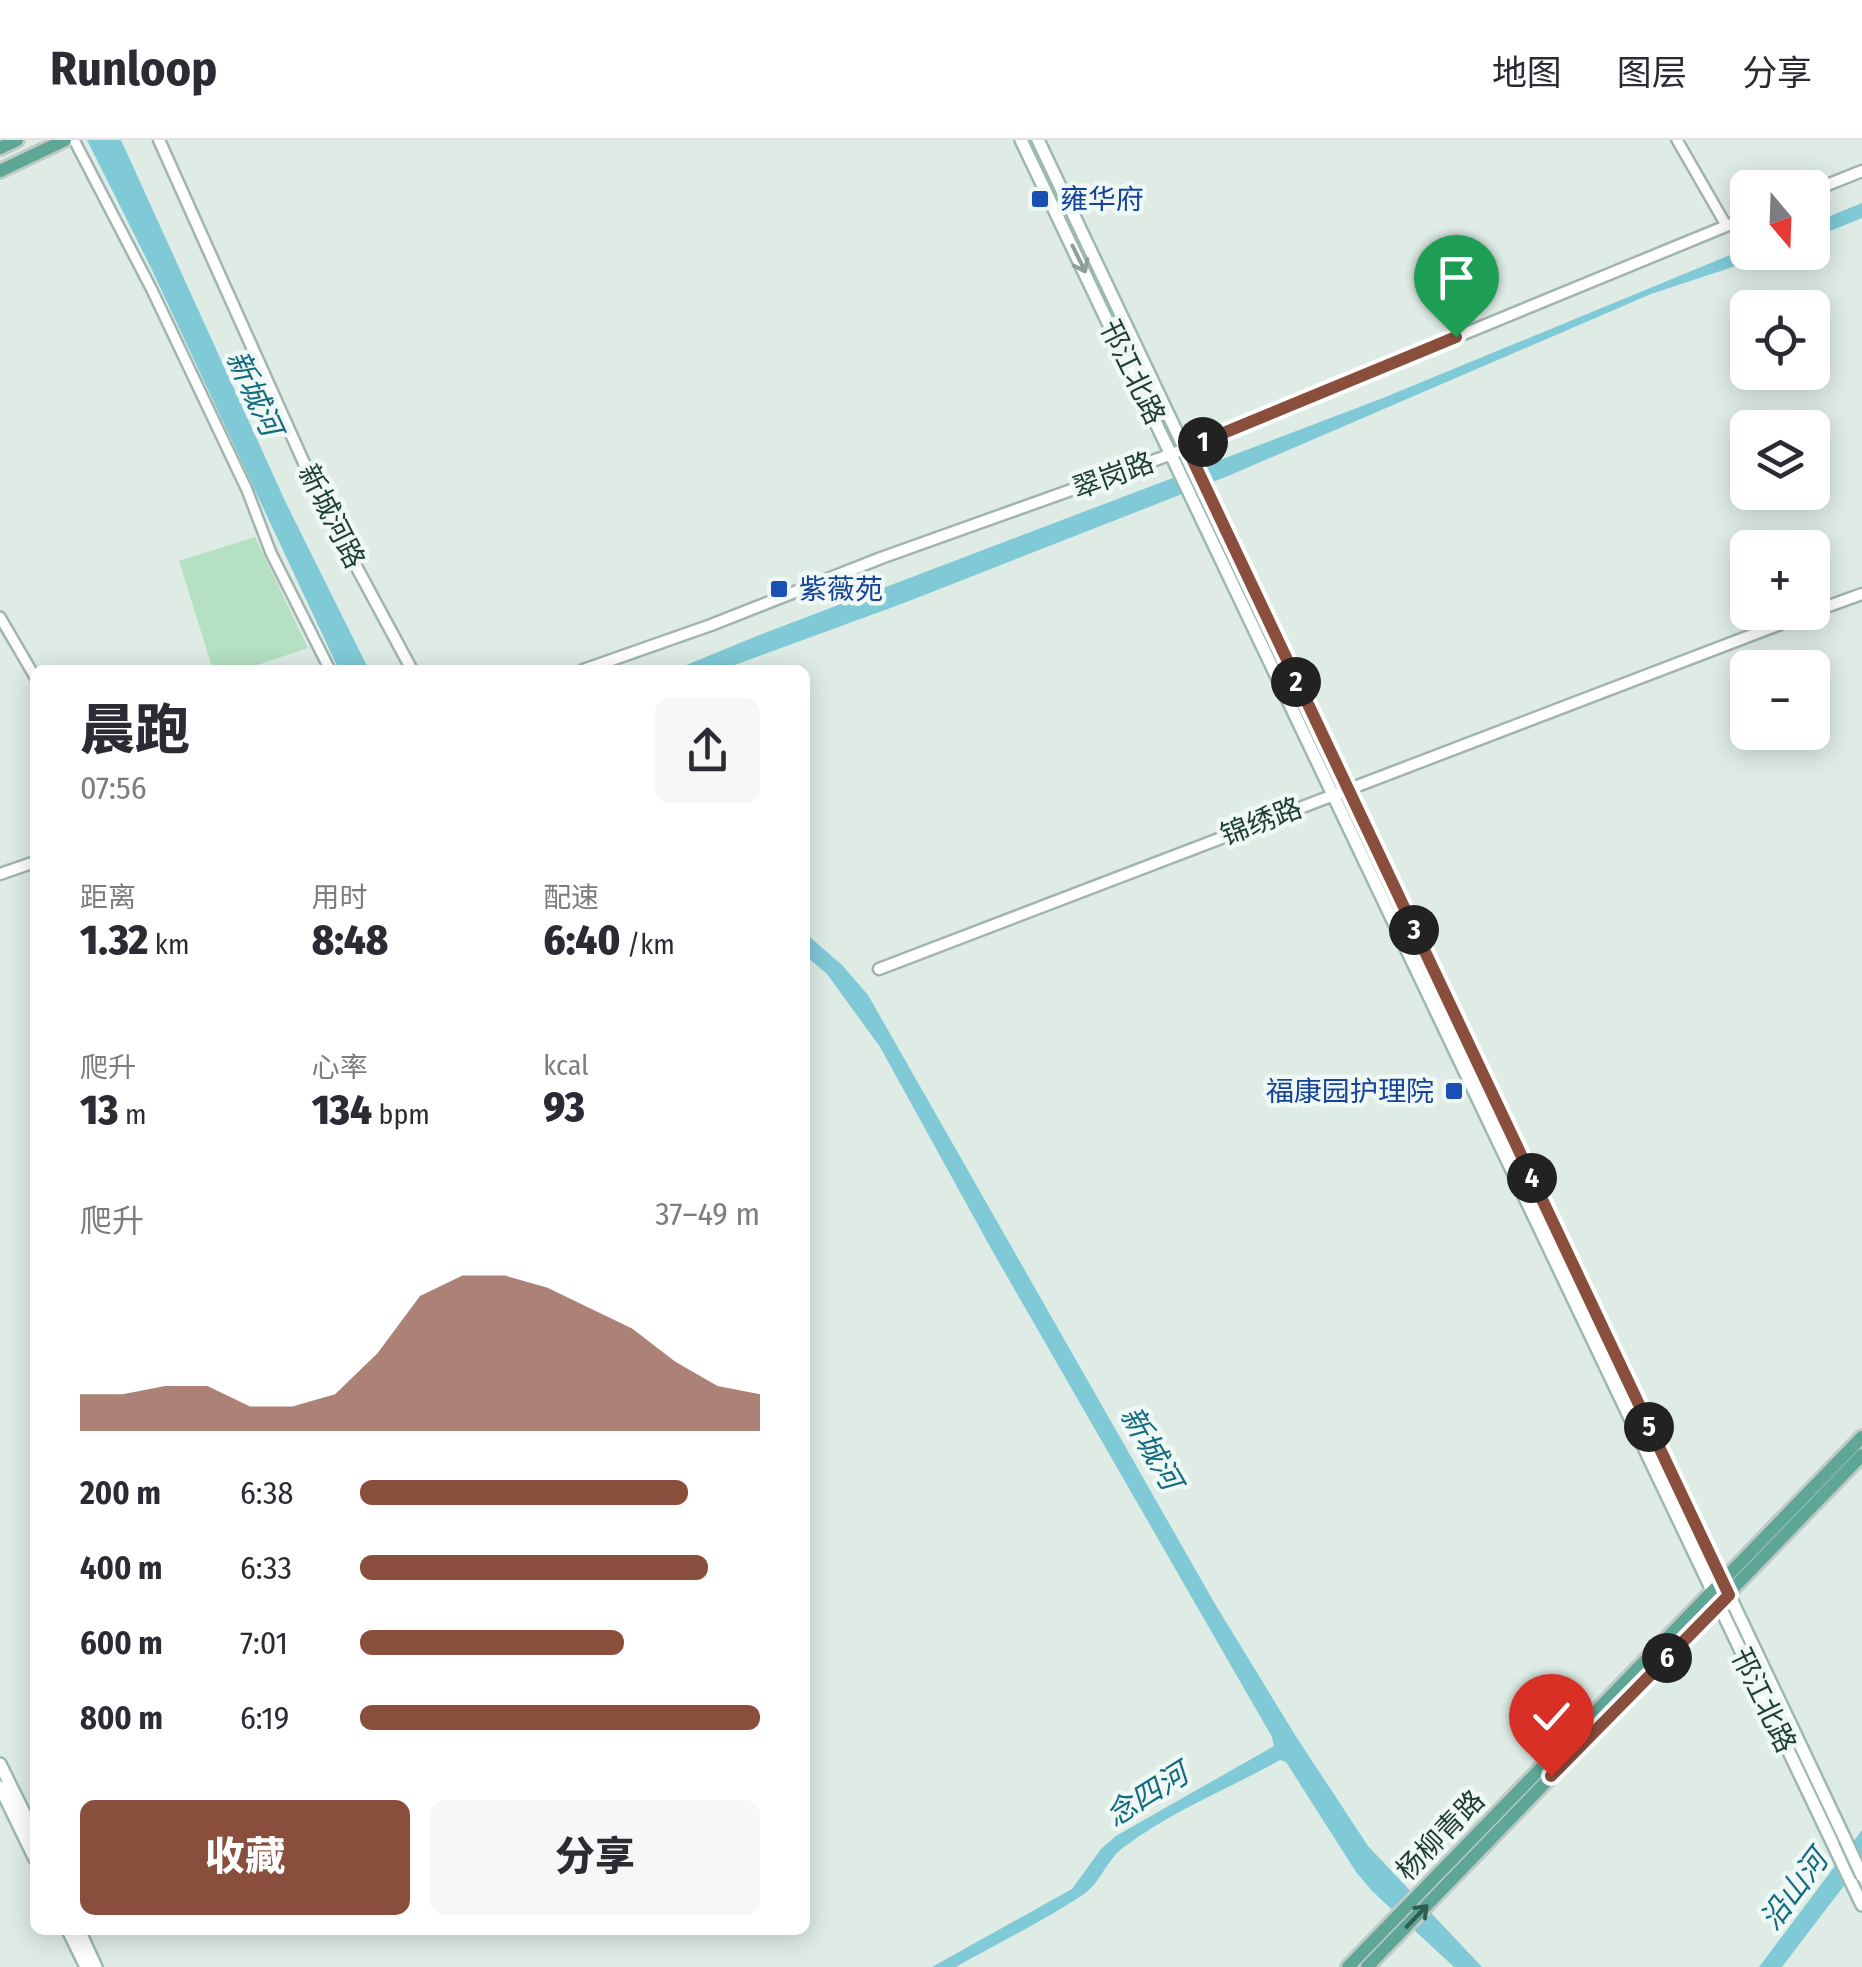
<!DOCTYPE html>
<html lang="zh">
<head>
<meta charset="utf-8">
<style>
  body { margin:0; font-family:"Fira Sans Condensed","Noto Sans SC",sans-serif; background:#f7f7f7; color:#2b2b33; height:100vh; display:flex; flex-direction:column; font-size:38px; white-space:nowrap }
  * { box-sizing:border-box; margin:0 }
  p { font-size:32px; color:#7c7c81 }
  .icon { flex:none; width:55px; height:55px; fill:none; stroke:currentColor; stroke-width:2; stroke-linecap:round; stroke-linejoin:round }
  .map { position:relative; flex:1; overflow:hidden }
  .panel { position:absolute; left:30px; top:525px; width:780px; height:1270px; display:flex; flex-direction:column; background:#fff; border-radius:15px; box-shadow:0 5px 25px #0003 }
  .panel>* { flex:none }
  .needle { width:65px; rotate:161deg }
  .controls { position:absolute; left:1730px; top:30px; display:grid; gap:20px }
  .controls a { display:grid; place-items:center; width:100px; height:100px; border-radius:15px; background:#fff; box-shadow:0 5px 25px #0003; font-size:50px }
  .pin { position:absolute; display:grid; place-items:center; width:85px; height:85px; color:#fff; margin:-102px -42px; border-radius:50% 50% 50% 0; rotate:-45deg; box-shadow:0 0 10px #0007 }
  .pin .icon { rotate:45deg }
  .km { position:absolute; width:50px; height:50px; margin:-25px; border-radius:50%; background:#222; color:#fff; font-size:28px; line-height:50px; text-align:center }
  .round { display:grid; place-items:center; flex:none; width:105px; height:105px; border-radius:15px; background:#f7f7f7 }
  .overview { display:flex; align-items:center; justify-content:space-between; height:170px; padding:0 50px }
  h1 { font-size:55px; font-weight:800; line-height:75px }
  .metrics { display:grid; grid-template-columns:repeat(3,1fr); gap:15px; height:170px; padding:10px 50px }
  .metrics div { display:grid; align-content:center }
  .metrics b { font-size:42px; font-weight:800 }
  .metrics small { font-size:28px; font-weight:400 }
  .metrics p { font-size:28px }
  .chart { height:280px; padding:20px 50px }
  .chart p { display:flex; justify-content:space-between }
  .chart svg { width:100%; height:180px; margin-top:10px; fill:#8a4e3d; opacity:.7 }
  .primary-button { display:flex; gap:20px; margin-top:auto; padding:20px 50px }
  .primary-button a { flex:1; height:115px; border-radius:15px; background:#8a4e3d; color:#fff; font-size:40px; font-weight:800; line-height:115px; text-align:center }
  .primary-button a+a { background:#f7f7f7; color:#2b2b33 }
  ul { padding:0 50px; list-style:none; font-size:32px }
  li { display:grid; grid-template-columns:160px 120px 1fr; align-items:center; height:75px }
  li i { height:25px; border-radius:12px; background:#8a4e3d }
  header { display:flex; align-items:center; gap:60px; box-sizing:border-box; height:140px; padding:0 50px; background:#fff; border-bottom:2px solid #e1e1e2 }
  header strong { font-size:48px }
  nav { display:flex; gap:55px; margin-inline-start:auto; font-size:35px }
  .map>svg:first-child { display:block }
  .green { fill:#b5e0c1 }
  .water { fill:#80c9d7 }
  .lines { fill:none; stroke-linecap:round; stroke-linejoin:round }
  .minor-casing { stroke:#a1b4ae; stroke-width:14 }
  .tertiary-casing { stroke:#a1b4ae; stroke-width:15 }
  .secondary-casing { stroke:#9cb9af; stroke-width:16 }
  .primary-casing { stroke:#c0c9c7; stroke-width:18 }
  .minor { stroke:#fff; stroke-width:9 }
  .tertiary { stroke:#fff; stroke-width:10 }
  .secondary { stroke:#fff; stroke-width:11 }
  .primary { stroke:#5ea695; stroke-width:12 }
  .secondary-bridge-casing { stroke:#9cb9af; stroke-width:16; stroke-linecap:butt }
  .secondary-bridge { stroke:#fff; stroke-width:11 }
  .oneway { stroke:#8e9e9a }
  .oneway2 { stroke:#315c52 }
  .route-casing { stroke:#fff; stroke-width:20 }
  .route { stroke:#8a4e3d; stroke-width:12 }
  .transit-dot { fill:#1a4fb4; stroke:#eff8f4; stroke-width:4 }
  .labels { text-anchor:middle; stroke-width:9; stroke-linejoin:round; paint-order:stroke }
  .transit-label { font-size:28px; fill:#164399; stroke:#eff8f4; text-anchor:start }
  .street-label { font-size:28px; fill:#1e3d36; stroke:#eff8f4 }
  .water-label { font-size:30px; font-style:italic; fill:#126b7f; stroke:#eff8f4 }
</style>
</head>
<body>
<header>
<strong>Runloop</strong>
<nav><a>地图</a><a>图层</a><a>分享</a></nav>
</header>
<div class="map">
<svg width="1862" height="1827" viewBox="0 0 1862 1827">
  <rect width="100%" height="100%" fill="#dfece6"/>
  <!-- green -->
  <path class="green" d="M255 397 308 508 242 530H213L179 421Z"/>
  <!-- water -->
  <path class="water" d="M87 0H121L286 363 369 530H339L152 130Z
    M1862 63V78L1813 98V83Z
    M1747 108 1748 112 1775 113 1651 154 1228 336 904 463 721 530H674L757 496 1383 258Z
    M805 793 842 825 868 855 1215 1464 1295 1595 1368 1706 1482 1827H1454L1372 1751 1356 1732 1286 1622 1280 1620C1228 1649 1172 1671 1124 1707 1107 1719 1101 1742 1084 1754 1044 1781 998 1803 956 1827H932L1072 1749 1101 1709 1116 1696 1274 1606 1272 1597 993 1112 880 907 827 834 805 815Z
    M1862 1690V1722L1782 1827H1759Z"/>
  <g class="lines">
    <!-- minor casing -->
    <g class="minor-casing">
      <path id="minor" d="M74 0 152 150 247 350 271 413 330 530
        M1677 0 1726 85
        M0 477 35 537"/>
    </g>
    <!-- tertiary casing -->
    <g class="tertiary-casing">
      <path id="tertiary" d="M159 0 322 363 412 530
        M1812 51 1862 31
        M1812 472 1862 454
        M583 530 711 485 881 418 1172 314 1748 77
        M0 734 35 722
        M879 829 1812 472"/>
    </g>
    <!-- secondary casing -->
    <g class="secondary-casing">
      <path id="secondary" d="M1021 0 1862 1765
        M1038 0 1845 1699
        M0 1624 35 1695
        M0 1647 35 1719
        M68 1790 86 1827
        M79 1790 96 1827"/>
    </g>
    <!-- primary casing -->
    <g class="primary-casing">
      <path id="primary" d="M0 8 17 0
        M0 31 65 0
        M1348 1827 1862 1297
        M1367 1827 1862 1315"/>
    </g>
    <!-- minor -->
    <use href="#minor" class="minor"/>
    <!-- tertiary -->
    <use href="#tertiary" class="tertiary"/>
    <!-- secondary -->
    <use href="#secondary" class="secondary"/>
    <!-- primary -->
    <use href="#primary" class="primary"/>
    <!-- secondary-bridge casing -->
    <g class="secondary-bridge-casing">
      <path id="secondary-bridge" d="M1845 1699 1862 1736"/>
    </g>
    <!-- secondary-bridge -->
    <use href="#secondary-bridge" class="secondary-bridge"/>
  </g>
  <!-- one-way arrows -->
  <defs><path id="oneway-shaft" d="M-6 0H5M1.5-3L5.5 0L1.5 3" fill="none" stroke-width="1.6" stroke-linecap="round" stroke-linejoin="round" transform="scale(2.5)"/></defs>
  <use class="oneway" href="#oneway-shaft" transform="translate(1079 119) rotate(64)"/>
  <use class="oneway2" href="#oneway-shaft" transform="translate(1417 1776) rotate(-46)"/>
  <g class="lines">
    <!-- route casing -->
    <g class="route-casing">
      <path id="route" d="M1456 197 1187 308 1729 1455 1551 1636"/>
    </g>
    <!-- route -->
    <use href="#route" class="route"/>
  </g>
  <!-- markers -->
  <g class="transit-dot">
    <rect x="1030" y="49" width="20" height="20" rx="5"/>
    <rect x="769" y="439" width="20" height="20" rx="5"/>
    <rect x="1444" y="941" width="20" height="20" rx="5"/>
  </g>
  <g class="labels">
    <!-- transit labels -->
    <g class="transit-label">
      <text x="1060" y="69">雍华府</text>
      <text x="799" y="459">紫薇苑</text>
      <text x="1434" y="961" text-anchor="end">福康园护理院</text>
    </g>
    <!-- street labels -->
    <g class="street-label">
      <text transform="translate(1133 232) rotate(64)" y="10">邗江北路</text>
      <text transform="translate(1113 335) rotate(-20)" y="10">翠岗路</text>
      <text transform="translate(332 376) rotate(63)" y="10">新城河路</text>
      <text transform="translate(1261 681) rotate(-21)" y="10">锦绣路</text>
      <text transform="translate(1764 1560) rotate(64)" y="10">邗江北路</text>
      <text transform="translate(1440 1695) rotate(-46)" y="10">杨柳青路</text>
    </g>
    <!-- water labels -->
    <g class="water-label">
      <text transform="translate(254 253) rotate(65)" y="10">新城河</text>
      <text transform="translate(1151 1308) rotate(60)" y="10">新城河</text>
      <text transform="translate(1147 1655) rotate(-32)" y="10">念四河</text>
      <text transform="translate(1794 1750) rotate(-53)" y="10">沿山河</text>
    </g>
  </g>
</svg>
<div class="controls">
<a><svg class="needle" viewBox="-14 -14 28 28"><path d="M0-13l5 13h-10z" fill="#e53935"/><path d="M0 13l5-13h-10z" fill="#7c7c81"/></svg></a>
<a><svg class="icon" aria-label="locate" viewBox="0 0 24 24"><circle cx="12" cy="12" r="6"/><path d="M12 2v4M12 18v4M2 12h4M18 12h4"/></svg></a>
<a><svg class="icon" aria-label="layers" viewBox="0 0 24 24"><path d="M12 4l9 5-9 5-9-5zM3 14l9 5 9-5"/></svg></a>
<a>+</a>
<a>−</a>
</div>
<div class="pin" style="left:1456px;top:197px;background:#1e9e55"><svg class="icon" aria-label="arrive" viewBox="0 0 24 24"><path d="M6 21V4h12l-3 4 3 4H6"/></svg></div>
<div class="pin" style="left:1551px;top:1636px;background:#d93025"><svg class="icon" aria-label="check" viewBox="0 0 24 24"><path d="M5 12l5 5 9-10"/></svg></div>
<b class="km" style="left:1203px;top:302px">1</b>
<b class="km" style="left:1296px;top:542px">2</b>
<b class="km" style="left:1414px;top:790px">3</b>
<b class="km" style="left:1532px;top:1038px">4</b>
<b class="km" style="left:1649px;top:1287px">5</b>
<b class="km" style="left:1667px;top:1518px">6</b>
<section class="panel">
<div class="overview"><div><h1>晨跑</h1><p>07:56</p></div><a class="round"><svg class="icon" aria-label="share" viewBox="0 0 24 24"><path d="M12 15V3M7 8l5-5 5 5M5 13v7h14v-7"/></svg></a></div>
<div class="metrics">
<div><p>距离</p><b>1.32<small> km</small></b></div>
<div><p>用时</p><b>8:48</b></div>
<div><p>配速</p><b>6:40<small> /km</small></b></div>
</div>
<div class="metrics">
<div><p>爬升</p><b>13<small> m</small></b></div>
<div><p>心率</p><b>134<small> bpm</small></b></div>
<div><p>kcal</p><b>93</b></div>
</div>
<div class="chart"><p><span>爬升</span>37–49 m</p>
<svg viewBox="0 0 160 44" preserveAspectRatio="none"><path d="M0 44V35L10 35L20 33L30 33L40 38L50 38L60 35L70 25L80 11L90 6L100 6L110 9L120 14L130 19L140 27L150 33L160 35V44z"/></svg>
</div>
<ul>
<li><b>200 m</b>6:38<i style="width:82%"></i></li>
<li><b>400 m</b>6:33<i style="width:87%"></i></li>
<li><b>600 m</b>7:01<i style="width:66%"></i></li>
<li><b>800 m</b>6:19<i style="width:100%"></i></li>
</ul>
<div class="primary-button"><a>收藏</a><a>分享</a></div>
</section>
</div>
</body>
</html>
